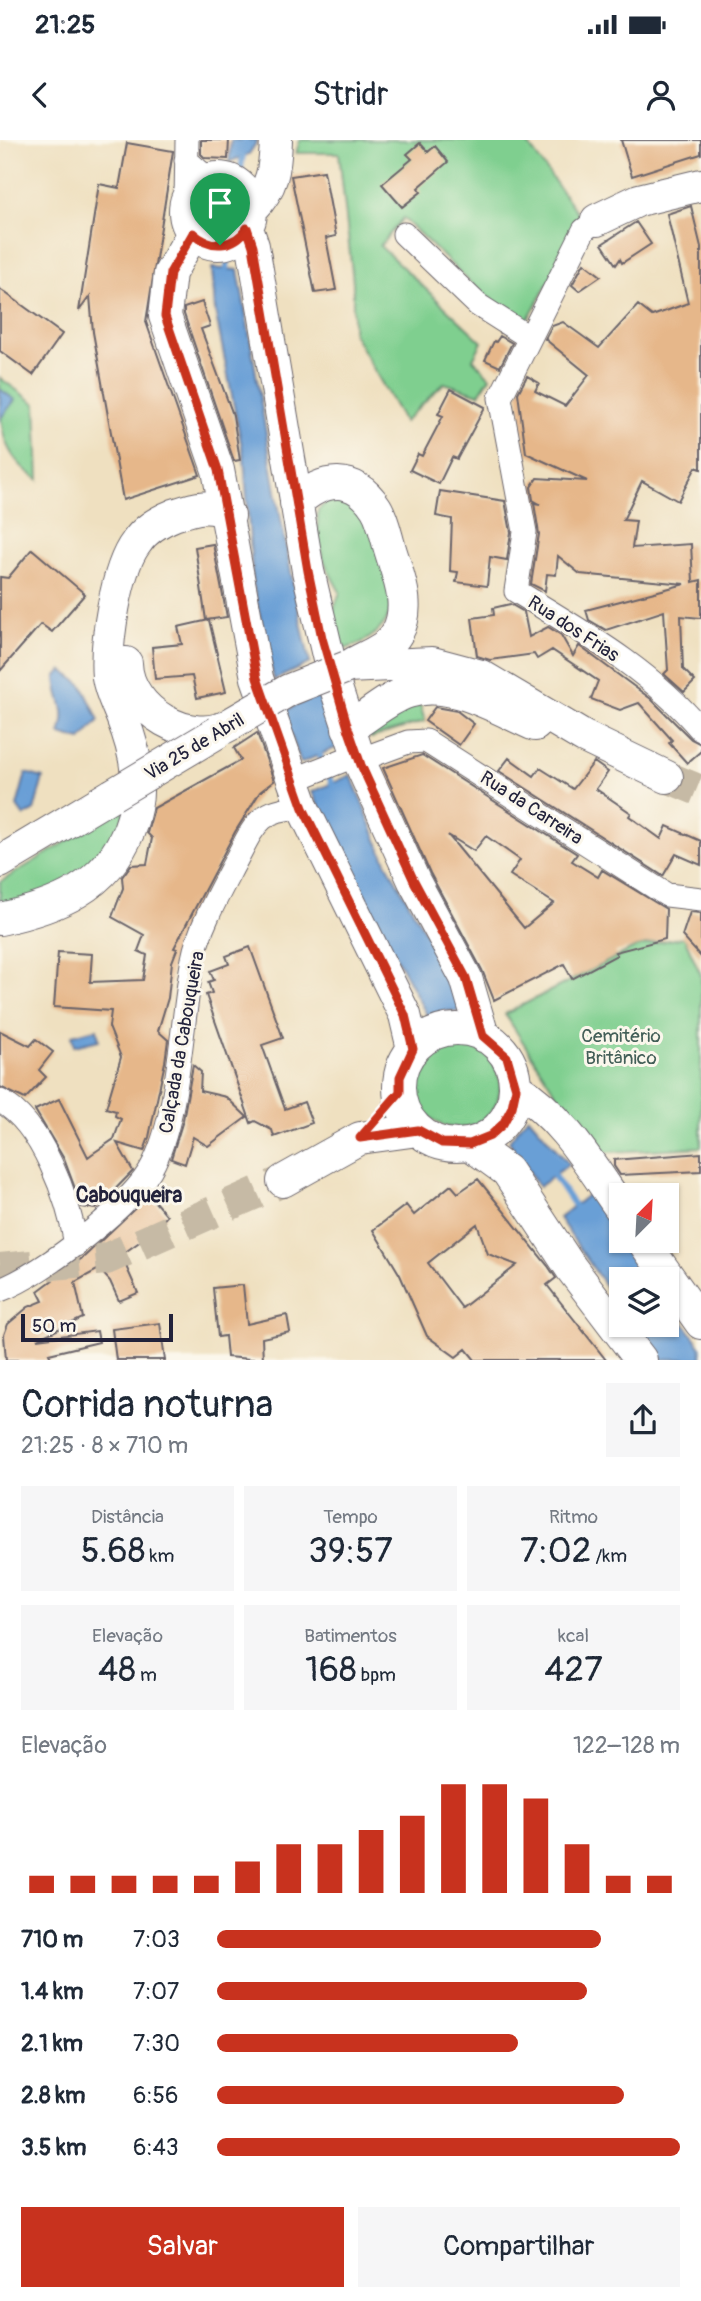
<!DOCTYPE html>
<html lang="pt">
<head>
<meta charset="utf-8">
<style>
  body { margin:0; font-family:Pangolin,sans-serif; background:#f6f6f7; color:#1f2937; height:100vh; display:flex; flex-direction:column; font-size:26px; white-space:nowrap }
  * { box-sizing:border-box; margin:0 }
  p { font-size:23px; color:#747a83 }
  .icon { flex:none; width:38px; height:38px; fill:none; stroke:currentColor; stroke-width:2; stroke-linecap:round; stroke-linejoin:round }
  .map { position:relative; height:1220px; overflow:hidden }
  .details { display:flex; flex-direction:column; background:#fff; flex:1 }
  .details>* { flex:none }
  .needle { width:46px; rotate:24deg }
  .buttons { position:absolute; left:609px; top:1043px; display:grid; gap:14px }
  .buttons a { display:grid; place-items:center; width:70px; height:70px; border-radius:0px; background:#fff; box-shadow:0 2px 5px #0004; font-size:35px }
  .scale { position:absolute; left:21px; bottom:18px; width:152px; box-sizing:border-box; padding-left:7px; border:4px solid #22223b; border-top:0; font-size:19px; line-height:24px; white-space:nowrap; color:#22223b; -webkit-text-stroke:5px #fbf7ec; paint-order:stroke }
  .pin { position:absolute; display:grid; place-items:center; width:60px; height:60px; color:#fff; margin:-72px -30px; border-radius:50% 50% 50% 0; rotate:-45deg; box-shadow:0 0 7px #0007 }
  .pin .icon { rotate:45deg }
  .round { display:grid; place-items:center; flex:none; width:74px; height:74px; border-radius:0px; background:#f6f6f7 }
  .summary { display:flex; align-items:center; justify-content:space-between; height:119px; padding:0 21px }
  h1 { font-size:38px; font-weight:600; line-height:52px }
  .stats { display:grid; grid-template-columns:repeat(3,1fr); gap:10px; height:119px; padding:7px 21px }
  .stats div { display:grid; align-content:center; border-radius:0px; background:#f6f6f7; text-align:center }
  .stats b { font-size:35px; font-weight:600 }
  .stats small { font-size:19px; font-weight:400 }
  .stats p { font-size:19px }
  .chart { height:196px; padding:14px 21px }
  .chart p { display:flex; justify-content:space-between }
  .chart svg { width:100%; height:126px; margin-top:7px; stroke:#c8321e; stroke-width:6 }
  .primary-button { display:flex; gap:14px; margin-top:auto; padding:14px 21px }
  .primary-button a { flex:1; height:80px; border-radius:0px; background:#c8321e; color:#fff; font-size:28px; font-weight:600; line-height:80px; text-align:center }
  .primary-button a+a { background:#f6f6f7; color:#1f2937 }
  ul { padding:0 21px; list-style:none; font-size:23px }
  li { display:grid; grid-template-columns:112px 84px 1fr; align-items:center; height:52px }
  li i { height:18px; border-radius:9px; background:#c8321e }
  .status { display:flex; justify-content:space-between; align-items:center; height:49px; padding:0 35px; background:#fff; direction:ltr }
  .status svg { height:19px; fill:currentColor }
  header { display:flex; justify-content:space-between; align-items:center; height:91px; padding:0 21px; background:#fff; font-size:32px; font-weight:600 }
  .map>svg:first-child { display:block }
  .green { fill:#7fcf8f; stroke:#507865; stroke-width:2 }
  .water { fill:#699fd6; stroke:#466088; stroke-width:2 }
  .lines { fill:none; stroke-linecap:round; stroke-linejoin:round }
  .stream { stroke:#699fd6; stroke-width:6 }
  .building { fill:#e6b78a; fill-rule:evenodd }
  .secondary-tunnel { stroke:#c6baa5; stroke-width:32; stroke-dasharray:32 16; stroke-linecap:butt }
  .street-casing { stroke:#6a646a; stroke-width:25 }
  .secondary-casing { stroke:#6a646a; stroke-width:34 }
  .street { stroke:#fff; stroke-width:23 }
  .secondary { stroke:#fff; stroke-width:32 }
  .secondary-bridge-casing { stroke:#6a646a; stroke-width:34; stroke-linecap:butt }
  .secondary-bridge { stroke:#fff; stroke-width:32 }
  .route-casing { stroke:#fff; stroke-width:14 }
  .route { stroke:#c8321e; stroke-width:9 }
  .labels { text-anchor:middle; stroke-width:6; stroke-linejoin:round; paint-order:stroke }
  .street-label { font-size:19px; fill:#22223b; stroke:#fbf7ec }
  .park-label { font-size:19px; fill:#435f58; stroke:#fbf7ec }
  .neighbourhood-label { font-size:21px; font-weight:bold; fill:#22223b; stroke:#fbf7ec }
</style>
</head>
<body>
<div class="status"><b>21:25</b><svg viewBox="0 0 49 12"><path d="M0 12V9h3v3zM5 12V6h3v6zM10 12V3h3v9zM15 12V0h3v12zM26 1h20v11H26zM47 4h2v5h-2z"/></svg></div>
<header><svg class="icon" aria-label="back" viewBox="0 0 24 24"><path d="M15 5l-7 7 7 7"/></svg>Stridr<svg class="icon" aria-label="person" viewBox="0 0 24 24"><circle cx="12" cy="8" r="4"/><path d="M4 21q1-7 8-7t8 7"/></svg></header>
<div class="map">
<svg width="701" height="1220" viewBox="0 0 701 1220">
  <rect width="100%" height="100%" fill="#fbf7ec"/>
  <filter id="ink" filterUnits="userSpaceOnUse"><feTurbulence type="fractalNoise" baseFrequency=".0143" numOctaves="2"/><feDisplacementMap in="SourceGraphic" scale="14" xChannelSelector="R" yChannelSelector="G"/><feConvolveMatrix kernelMatrix="1 2 1 2 8 2 1 2 1" color-interpolation-filters="sRGB"/></filter>
  <filter id="wash" filterUnits="userSpaceOnUse"><feTurbulence type="fractalNoise" baseFrequency=".00686" numOctaves="4" result="noise"/><feDisplacementMap in="SourceGraphic" scale="28" xChannelSelector="R" yChannelSelector="G"/><feGaussianBlur stdDeviation="1.57" result="paint"/><feColorMatrix in="noise" values="0 0 0 0 0 0 0 0 0 0 0 0 0 0 0 0 0 1.4 0 .05"/><feComposite in="paint" operator="in"/></filter>
  <g filter="url(#wash)">
    <rect width="100%" height="100%" fill="#efe0c0"/>
    <!-- green -->
    <path class="green" d="M300 0H525L583 81 524 186 473 145 403 78 380 106 482 202 473 219 490 237 479 254 444 243 404 282 353 193V142L339 13H296Z
      M200 72a19 19 0 1 1 38 0a19 19 0 1 1-38 0Z
      M0 238 36 264 39 340C0 315 0 289 0 238Z
      M333 356 357 358C382 417 430 487 338 511L333 471 340 452C322 421 316 407 318 370Z
      M418 558 425 581 371 598 368 590Z
      M127 665 121 685 82 739 0 770V742Z
      M684 797 701 835V1007L594 1013 505 874 636 807Z
      M416 946a42 42 0 1 1 84 0a42 42 0 1 1-84 0Z"/>
    <!-- water -->
    <path class="water" d="M231 0H258L249 14 229 22Z
      M212 128 238 130C262 261 280 393 310 523L274 540 253 444 244 317 215 170Z
      M0 249 15 260 0 279Z
      M62 530 82 545 99 580 81 600 60 594C69 567 57 562 56 537Z
      M318 554 324 577 338 607 301 623 283 572Z
      M26 633 43 638 34 671 24 676 17 666Z
      M351 635 386 722 452 841 463 871H445L428 877 346 724 312 652Z
      M97 889 99 900 74 906 72 895Z
      M528 976 569 1024 539 1047 509 1001Z
      M590 1053 621 1096V1101H625L652 1139H621V1169L559 1078Z
      M667 1159 701 1207V1219H661L634 1185H667Z"/>
    <g class="lines">
      <!-- stream -->
      <path class="stream" d="M226 135 245 0
        M317 609 335 650
        M550 1030 579 1073"/>
    </g>
    <g id="blocks">
      <!-- building -->
      <path class="building" d="M201 0H229L228 19 205 18 201 14Z
        M621 0H701V14L632 36Z
        M127 3 173 11 146 182 200 335 123 360 93 192 90 156 79 171 99 44 119 48Z
        M420 3 428 12 435 6 448 22 418 48 421 52 402 67 382 44 412 19 407 14Z
        M324 31 336 96 326 98 336 150 315 153 291 36Z
        M691 66 701 107V329L696 327 678 361 642 341 623 380 636 381 632 408 691 404 693 442 701 440V478L681 476 683 529 695 541 684 552 664 534 668 530 664 471 606 490 589 480 586 470 685 444 580 434 558 416 556 435 547 434 545 451 531 444 539 394 534 363 540 364 533 360 531 347 537 338 587 341 526 313 518 253 527 236 539 243 535 251 565 266 589 235 545 199 552 186 563 182 599 208 638 165 652 176 688 163 667 74Z
        M636 82 651 104 622 123 620 119 616 125 602 104Z
        M584 123 601 136 579 151 572 145Z
        M0 149 62 194 33 235 0 211Z
        M202 162 210 186 201 189 233 275 240 320 234 321 184 174V168Z
        M500 196 512 203 500 227 485 220 494 201 496 202Z
        M451 249 485 267 457 319 452 317 439 344 410 330 418 314 422 316 443 276 438 274Z
        M440 351 505 361 511 392 507 420 490 417 487 446 456 442 458 432 450 431 452 379 436 376Z
        M213 404 227 477 206 480 195 407Z
        M32 409 85 454 52 492 41 484 0 531V437L8 438Z
        M510 464 524 472 529 497 548 487 561 495 573 516 579 506 582 508 651 559 691 599 701 604V611L687 623 669 603 672 600 639 563 620 570 591 559 598 541 552 510 537 519 534 514 490 520 477 516 472 478 494 475 493 468Z
        M209 480 226 552 197 558 192 536 155 539 152 507 182 504 178 487Z
        M435 567 457 571 474 584 459 605 425 581Z
        M257 593 274 641 260 652 235 692 174 808 177 809 172 822 168 858 158 891 168 900 165 922 149 997 144 1011 117 1003 133 1031 96 1069 82 1067 64 1019 35 970 59 959 88 1017 92 1014 114 999 121 979 115 976 116 971 106 968 121 917 109 887 111 871 54 867 58 812 92 814 90 842 143 840 147 815 138 811 144 795 112 777 123 748 122 737 131 725 147 724 152 698 147 693 154 668 241 620 234 608Z
        M422 615 577 714 572 721 598 737 602 730 666 769 665 799 615 812 617 815 572 839 564 824 494 860 482 830 430 733 383 628ZM448 695 474 711 486 696 520 720 510 735 554 763 524 788Z
        M509 618 534 636 540 628 573 649 594 622 608 632 596 649 631 673 629 676 661 699 667 686 701 701V725L676 714 663 736 499 631Z
        M690 772 701 773V817L682 796Z
        M250 807 283 898 262 905 285 969 304 962 312 983 274 997 272 990 255 981 251 983 206 855 212 853 208 842 214 840 210 831 229 824 226 816Z
        M0 891 30 906 36 899 53 912 39 930 46 937 25 959 0 947Z
        M193 925 201 932 200 951 226 957 247 977 208 1006 193 997 185 1024 171 1019 183 980Z
        M701 1013V1031L620 1035 614 1026V1020Z
        M478 1039 548 1126 556 1138 547 1145 606 1220H475L466 1209 456 1217 427 1196 400 1135 373 1090 406 1065 414 1075 451 1045 458 1053ZM477 1084 488 1114 517 1125 462 1168 428 1123Z
        M149 1055 167 1076 152 1093 121 1115 138 1153 119 1161 110 1141 99 1129 75 1142 83 1178 37 1199 97 1191 99 1202 49 1214 52 1220H6L4 1195 8 1184 28 1167 43 1161 38 1151 85 1116Z
        M243 1145 247 1184 287 1175 290 1192 262 1198 263 1220 227 1217 225 1196 218 1197 213 1148Z
        M160 1183 165 1220H116L112 1189Z"/>
    </g>
  </g>
  <g filter="url(#ink)">
    <use href="#blocks" fill-opacity="0" stroke="#6a646a" stroke-width="2"/>
    <g class="lines">
      <!-- secondary-tunnel -->
      <path class="secondary-tunnel" d="M667 637 701 651
        M0 1129 106 1119 283 1041"/>
      <!-- street casing -->
      <g class="street-casing">
        <path id="street" d="M186 20 209 40
          M186 62 187 0
          M597 80 584 90 500 258 525 392 516 451C581 491 651 530 701 590
          M404 94 478 165 530 198
          M359 620 408 602 426 601 667 755 701 759
          M306 635 344 620
          M0 961C42 983 69 1060 76 1105
          M0 1150C43 1134 135 1064 154 1023 180 970 181 880 193 819 198 790 221 749 235 722 253 688 259 666 303 668"/>
      </g>
      <!-- secondary casing -->
      <g class="secondary-casing">
        <path id="secondary" d="M185 71a33 33 0 1 1 66 0a33 33 0 1 1-66 0Z
          M252 69C273 47 275 29 276 0
          M597 80 639 60 701 45
          M247 88 253 106 308 431 335 545 361 625 414 741 466 838 483 896
          M193 93 170 133 165 176 218 330 257 538 303 668 405 875 413 909
          M296 363C323 337 354 334 376 368 383 379 386 396 390 409 398 436 412 466 397 493 389 508 369 515 354 523
          M126 523C127 571 192 608 231 584
          M347 527 432 523 481 536 584 597 667 637
          M348 588C368 577 386 559 408 552 450 538 498 569 535 585
          M0 722 112 655
          M0 779C56 767 106 748 129 690 144 650 137 615 122 577 117 564 110 551 108 537 105 504 116 429 136 403 145 389 159 381 174 375 192 369 214 361 229 376
          M399 947a58 58 0 1 1 116 0a58 58 0 1 1-116 0Z
          M516 948C563 977 590 1025 621 1069
          M470 1004 507 1031 571 1128 641 1220
          M283 1041 360 998 418 990
          M643 1101 701 1183"/>
      </g>
      <!-- street -->
      <use href="#street" class="street"/>
      <!-- secondary -->
      <use href="#secondary" class="secondary"/>
      <!-- secondary-bridge casing -->
      <g class="secondary-bridge-casing">
        <path id="secondary-bridge" d="M232 583 289 550 347 527
          M112 655 218 592"/>
      </g>
      <!-- secondary-bridge -->
      <use href="#secondary-bridge" class="secondary-bridge"/>
    </g>
  </g>
  <g class="lines" filter="url(#ink)">
    <!-- route casing -->
    <g class="route-casing">
      <path id="route" d="M247 88 253 106 308 431 322 498 348 588 361 625 414 741 466 838 483 896 507 917 516 948 512 967 503 984 490 996 470 1004 442 1003 418 990 360 998 400 952V937L413 909 405 875 303 668 257 538 218 330 165 176 170 133 193 93C210 109 234 108 247 88Z"/>
    </g>
    <!-- route -->
    <use href="#route" class="route"/>
  </g>
  <g class="labels">
    <!-- street labels -->
    <g class="street-label">
      <text transform="translate(574 488) rotate(33)" y="7">Rua dos Frias</text>
      <text transform="translate(194 606) rotate(-31)" y="7">Via 25 de Abril</text>
      <text transform="translate(532 667) rotate(33)" y="7">Rua da Carreira</text>
      <text transform="translate(181 902) rotate(-80)" y="7">Calçada da Cabouqueira</text>
    </g>
    <!-- park labels -->
    <g class="park-label">
      <text x="621" y="902">Cemitério<tspan x="621" dy="22">Britânico</tspan></text>
    </g>
    <!-- neighbourhood labels -->
    <g class="neighbourhood-label">
      <text x="129" y="1062">Cabouqueira</text>
    </g>
  </g>
</svg>
<div class="buttons">
<a><svg class="needle" viewBox="-14 -14 28 28"><path d="M0-13l5 13h-10z" fill="#e53935"/><path d="M0 13l5-13h-10z" fill="#747a83"/></svg></a>
<a><svg class="icon" aria-label="layers" viewBox="0 0 24 24"><path d="M12 4l9 5-9 5-9-5zM3 14l9 5 9-5"/></svg></a>
</div>
<div class="scale">50 m</div>
<div class="pin" style="left:220px;top:105px;background:#1e9e55"><svg class="icon" aria-label="arrive" viewBox="0 0 24 24"><path d="M6 21V4h12l-3 4 3 4H6"/></svg></div>
</div>
<section class="details">
<div class="summary"><div><h1>Corrida noturna</h1><p>21:25 · 8 × 710 m</p></div><a class="round"><svg class="icon" aria-label="share" viewBox="0 0 24 24"><path d="M12 15V3M7 8l5-5 5 5M5 13v7h14v-7"/></svg></a></div>
<div class="stats">
<div><p>Distância</p><b>5.68<small> km</small></b></div>
<div><p>Tempo</p><b>39:57</b></div>
<div><p>Ritmo</p><b>7:02<small> /km</small></b></div>
</div>
<div class="stats">
<div><p>Elevação</p><b>48<small> m</small></b></div>
<div><p>Batimentos</p><b>168<small> bpm</small></b></div>
<div><p>kcal</p><b>427</b></div>
</div>
<div class="chart"><p><span>Elevação</span>122–128 m</p>
<svg viewBox="0 0 160 44" preserveAspectRatio="none"><path d="M5 44V38M15 44V38M25 44V38M35 44V38M45 44V38M55 44V33M65 44V27M75 44V27M85 44V22M95 44V17M105 44V6M115 44V6M125 44V11M135 44V27M145 44V38M155 44V38"/></svg>
</div>
<ul>
<li><b>710 m</b>7:03<i style="width:83%"></i></li>
<li><b>1.4 km</b>7:07<i style="width:80%"></i></li>
<li><b>2.1 km</b>7:30<i style="width:65%"></i></li>
<li><b>2.8 km</b>6:56<i style="width:88%"></i></li>
<li><b>3.5 km</b>6:43<i style="width:100%"></i></li>
</ul>
<div class="primary-button"><a>Salvar</a><a>Compartilhar</a></div>
</section>
</body>
</html>
